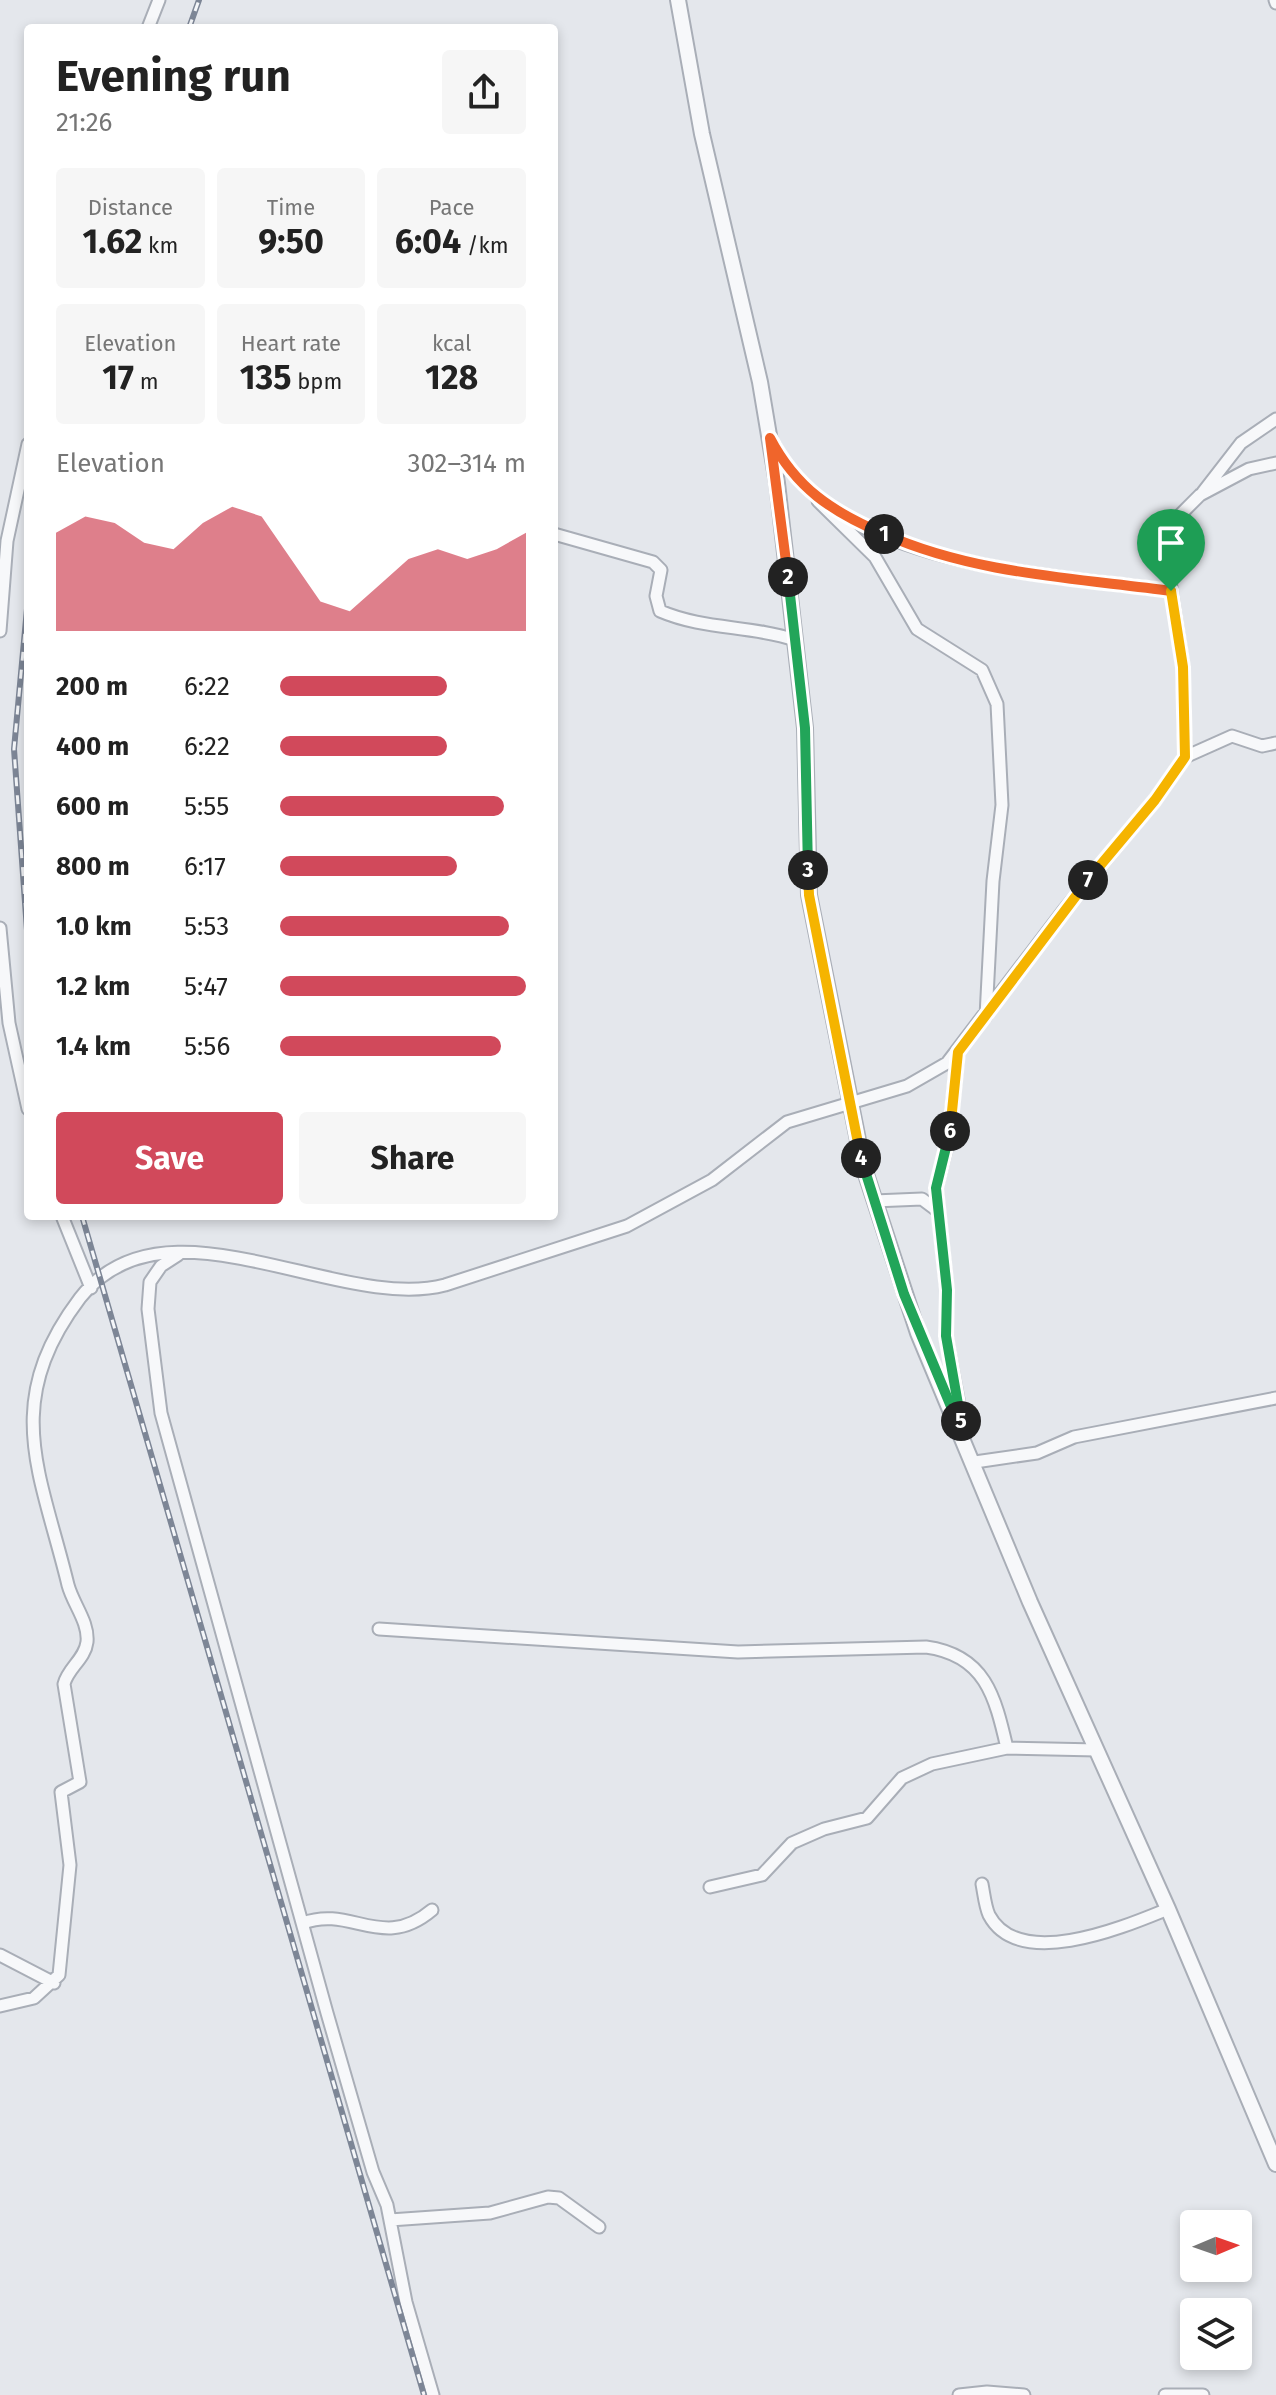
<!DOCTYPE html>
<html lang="en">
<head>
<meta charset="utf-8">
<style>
  body { margin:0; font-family:"Fira Sans",sans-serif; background:#f6f6f6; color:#222; height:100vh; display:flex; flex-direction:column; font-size:30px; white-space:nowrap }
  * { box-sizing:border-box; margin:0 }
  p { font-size:26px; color:#767676 }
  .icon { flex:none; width:44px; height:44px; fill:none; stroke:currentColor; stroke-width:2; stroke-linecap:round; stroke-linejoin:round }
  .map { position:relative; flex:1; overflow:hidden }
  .sheet { position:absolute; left:24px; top:24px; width:534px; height:1196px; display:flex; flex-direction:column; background:#fff; border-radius:8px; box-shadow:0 4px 12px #0003 }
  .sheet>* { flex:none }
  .needle { width:52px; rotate:88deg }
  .tools { position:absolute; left:1180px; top:2210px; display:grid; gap:16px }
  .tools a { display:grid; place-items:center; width:72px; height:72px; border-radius:8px; background:#fff; box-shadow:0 4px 12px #0003; font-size:40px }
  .pin { position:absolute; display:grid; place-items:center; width:68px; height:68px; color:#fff; margin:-82px -34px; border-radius:50% 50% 50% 0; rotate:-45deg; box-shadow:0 0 8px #0007 }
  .pin .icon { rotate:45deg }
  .km { position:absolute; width:40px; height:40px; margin:-20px; border-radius:50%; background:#222; color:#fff; font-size:22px; line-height:40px; text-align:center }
  .round { display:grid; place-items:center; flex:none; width:84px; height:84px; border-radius:8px; background:#f6f6f6 }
  .headline { display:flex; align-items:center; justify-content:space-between; height:136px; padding:0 32px }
  h1 { font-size:44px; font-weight:700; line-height:60px }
  .stats { display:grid; grid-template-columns:repeat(3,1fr); gap:12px; height:136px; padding:8px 32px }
  .stats div { display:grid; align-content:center; border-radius:8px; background:#f6f6f6; text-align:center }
  .stats b { font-size:34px; font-weight:700 }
  .stats small { font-size:22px; font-weight:400 }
  .stats p { font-size:22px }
  .chart { height:224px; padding:16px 32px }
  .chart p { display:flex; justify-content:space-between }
  .chart svg { width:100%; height:144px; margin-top:8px; fill:#d1495b; opacity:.7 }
  .button { display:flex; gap:16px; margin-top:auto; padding:16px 32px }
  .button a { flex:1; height:92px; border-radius:8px; background:#d1495b; color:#fff; font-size:32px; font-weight:700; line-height:92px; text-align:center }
  .button a+a { background:#f6f6f6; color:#222 }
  ul { padding:0 32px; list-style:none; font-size:26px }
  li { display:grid; grid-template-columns:128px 96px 1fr; align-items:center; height:60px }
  li i { height:20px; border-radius:10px; background:#d1495b }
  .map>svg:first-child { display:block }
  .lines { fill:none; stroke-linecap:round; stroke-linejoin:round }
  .minor-casing { stroke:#a9aeb7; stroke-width:15 }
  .tertiary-casing { stroke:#a9aeb7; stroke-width:18 }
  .minor { stroke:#f7f8fa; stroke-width:11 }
  .tertiary { stroke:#f7f8fa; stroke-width:14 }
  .rail-casing { stroke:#7d8696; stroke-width:6 }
  .rail { stroke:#f4f6f9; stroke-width:3; stroke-dasharray:9; stroke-linecap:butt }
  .split-1-casing { stroke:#fff; stroke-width:16 }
  .split-2-casing { stroke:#fff; stroke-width:16 }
  .split-3-casing { stroke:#fff; stroke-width:16 }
  .split-4-casing { stroke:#fff; stroke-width:16 }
  .split-5-casing { stroke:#fff; stroke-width:16 }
  .split-6-casing { stroke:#fff; stroke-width:16 }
  .split-7-casing { stroke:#fff; stroke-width:16 }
  .split-8-casing { stroke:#fff; stroke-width:16 }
  .split-1 { stroke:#f0652b; stroke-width:10 }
  .split-2 { stroke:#f0652b; stroke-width:10 }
  .split-3 { stroke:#22a559; stroke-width:10 }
  .split-4 { stroke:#f5b400; stroke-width:10 }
  .split-5 { stroke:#22a559; stroke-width:10 }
  .split-6 { stroke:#22a559; stroke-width:10 }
  .split-7 { stroke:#f5b400; stroke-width:10 }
  .split-8 { stroke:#f5b400; stroke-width:10 }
</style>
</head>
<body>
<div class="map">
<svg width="1276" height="2395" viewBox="0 0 1276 2395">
  <rect width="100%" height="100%" fill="#e4e7ec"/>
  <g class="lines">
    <!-- minor casing -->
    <g class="minor-casing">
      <path id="minor" d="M1275 0 1276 3
        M148 28 159 0
        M774 445C839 568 1049 574 1171 591
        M1203 492 1241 443 1276 419
        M818 501 875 557 917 629 982 670 997 704 1002 805 993 881 986 1016
        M554 534 653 562 661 570 656 596 660 611C704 630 750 625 795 640
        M0 631 7 541 28 444
        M1185 757 1232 736 1262 746 1276 743
        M0 928 9 1023 28 1109
        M958 1053 949 1138 936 1188 947 1290 946 1336 960 1410V1428
        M874 1201 922 1199 938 1211
        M62 1216 91 1288
        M178 1255 161 1266 150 1282 148 1309 161 1413 327 2013 373 2172 387 2205 406 2302 433 2395
        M975 1462 1037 1453 1074 1437 1276 1398
        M379 1629 738 1652 926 1647C985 1655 995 1696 1007 1748
        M982 1884C984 1894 985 1906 989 1915 1019 1972 1126 1926 1168 1909
        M710 1887 762 1875 792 1843 824 1829 867 1818 902 1778 932 1764 1007 1748 1097 1750
        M303 1923C352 1905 382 1952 432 1910
        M0 1955 54 1983
        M0 2006 34 1998 59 1975 70 1865 61 1792 80 1782 64 1684C68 1668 85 1659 87 1642 89 1622 73 1604 68 1585 41 1473 0 1404 80 1298 165 1189 339 1313 445 1285L627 1226 712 1180 787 1122 907 1086 947 1063 1064 910 1155 800 1185 757 1183 667 1170 581 1171 537 1176 519 1200 495 1249 469 1276 463
        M390 2220 490 2213 548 2197 559 2198 599 2227
        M959 2395 987 2392 1024 2395
        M1165 2395H1203"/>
    </g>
    <!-- tertiary casing -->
    <g class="tertiary-casing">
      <path id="tertiary" d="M678 0 702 134 760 382 777 483 805 728 809 895 863 1165 918 1333 1030 1602 1168 1909 1276 2164"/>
    </g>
    <!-- minor -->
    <use href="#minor" class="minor"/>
    <!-- tertiary -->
    <use href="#tertiary" class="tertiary"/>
    <!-- rail casing -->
    <g class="rail-casing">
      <path id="rail" d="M189 28 199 0
        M28 598 14 749 28 944
        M82 1216 424 2395"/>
    </g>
    <!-- rail -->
    <use href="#rail" class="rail"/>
  </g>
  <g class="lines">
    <!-- split-1 casing -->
    <g class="split-1-casing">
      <path id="split-1" d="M884 534C974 574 1075 578 1171 591"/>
    </g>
    <!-- split-2 casing -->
    <g class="split-2-casing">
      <path id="split-2" d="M788 577 770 438C796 488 832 512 884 534"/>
    </g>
    <!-- split-3 casing -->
    <g class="split-3-casing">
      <path id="split-3" d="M788 577 805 728 808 870"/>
    </g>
    <!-- split-4 casing -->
    <g class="split-4-casing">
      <path id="split-4" d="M808 870 809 895 861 1158"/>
    </g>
    <!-- split-5 casing -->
    <g class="split-5-casing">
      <path id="split-5" d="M861 1158 904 1294 960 1428 961 1421"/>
    </g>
    <!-- split-6 casing -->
    <g class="split-6-casing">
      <path id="split-6" d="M950 1131 936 1188 947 1290 946 1336 961 1421"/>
    </g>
    <!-- split-7 casing -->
    <g class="split-7-casing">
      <path id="split-7" d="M950 1131 958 1052 1088 880"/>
    </g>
    <!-- split-8 casing -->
    <g class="split-8-casing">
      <path id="split-8" d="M1088 880 1155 800 1185 757 1183 667 1171 591"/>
    </g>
    <!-- split-1 -->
    <use href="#split-1" class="split-1"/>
    <!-- split-2 -->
    <use href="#split-2" class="split-2"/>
    <!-- split-3 -->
    <use href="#split-3" class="split-3"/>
    <!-- split-4 -->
    <use href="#split-4" class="split-4"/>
    <!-- split-5 -->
    <use href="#split-5" class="split-5"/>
    <!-- split-6 -->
    <use href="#split-6" class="split-6"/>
    <!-- split-7 -->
    <use href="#split-7" class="split-7"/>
    <!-- split-8 -->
    <use href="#split-8" class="split-8"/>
  </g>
</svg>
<div class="tools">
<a><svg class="needle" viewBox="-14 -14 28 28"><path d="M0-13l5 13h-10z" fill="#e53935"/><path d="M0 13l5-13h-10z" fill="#767676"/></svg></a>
<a><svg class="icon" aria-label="layers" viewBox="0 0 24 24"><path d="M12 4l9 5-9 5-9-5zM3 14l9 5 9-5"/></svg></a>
</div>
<div class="pin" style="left:1171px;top:591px;background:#1e9e55"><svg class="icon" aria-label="arrive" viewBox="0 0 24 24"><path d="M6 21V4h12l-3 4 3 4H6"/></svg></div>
<b class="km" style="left:884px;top:534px">1</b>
<b class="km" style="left:788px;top:577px">2</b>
<b class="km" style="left:808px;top:870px">3</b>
<b class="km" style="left:861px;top:1158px">4</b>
<b class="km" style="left:961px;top:1421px">5</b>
<b class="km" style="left:950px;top:1131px">6</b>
<b class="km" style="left:1088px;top:880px">7</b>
<section class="sheet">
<div class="headline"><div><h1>Evening run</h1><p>21:26</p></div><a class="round"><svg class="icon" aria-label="share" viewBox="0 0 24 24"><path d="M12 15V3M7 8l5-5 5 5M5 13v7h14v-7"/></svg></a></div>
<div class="stats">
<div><p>Distance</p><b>1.62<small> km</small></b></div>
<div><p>Time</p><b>9:50</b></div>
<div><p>Pace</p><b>6:04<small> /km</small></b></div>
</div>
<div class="stats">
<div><p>Elevation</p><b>17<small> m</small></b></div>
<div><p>Heart rate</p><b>135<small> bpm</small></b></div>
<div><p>kcal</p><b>128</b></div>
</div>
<div class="chart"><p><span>Elevation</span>302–314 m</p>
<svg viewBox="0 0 160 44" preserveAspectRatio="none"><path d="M0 44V14L10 9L20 11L30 17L40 19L50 11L60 6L70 9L80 22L90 35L100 38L110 30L120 22L130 19L140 22L150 19L160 14V44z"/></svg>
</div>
<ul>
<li><b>200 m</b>6:22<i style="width:68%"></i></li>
<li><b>400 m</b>6:22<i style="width:68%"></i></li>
<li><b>600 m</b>5:55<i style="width:91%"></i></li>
<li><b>800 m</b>6:17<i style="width:72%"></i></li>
<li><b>1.0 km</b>5:53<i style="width:93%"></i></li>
<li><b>1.2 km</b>5:47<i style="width:100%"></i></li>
<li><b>1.4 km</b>5:56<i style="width:90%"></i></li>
</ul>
<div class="button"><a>Save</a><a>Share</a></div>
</section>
</div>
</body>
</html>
